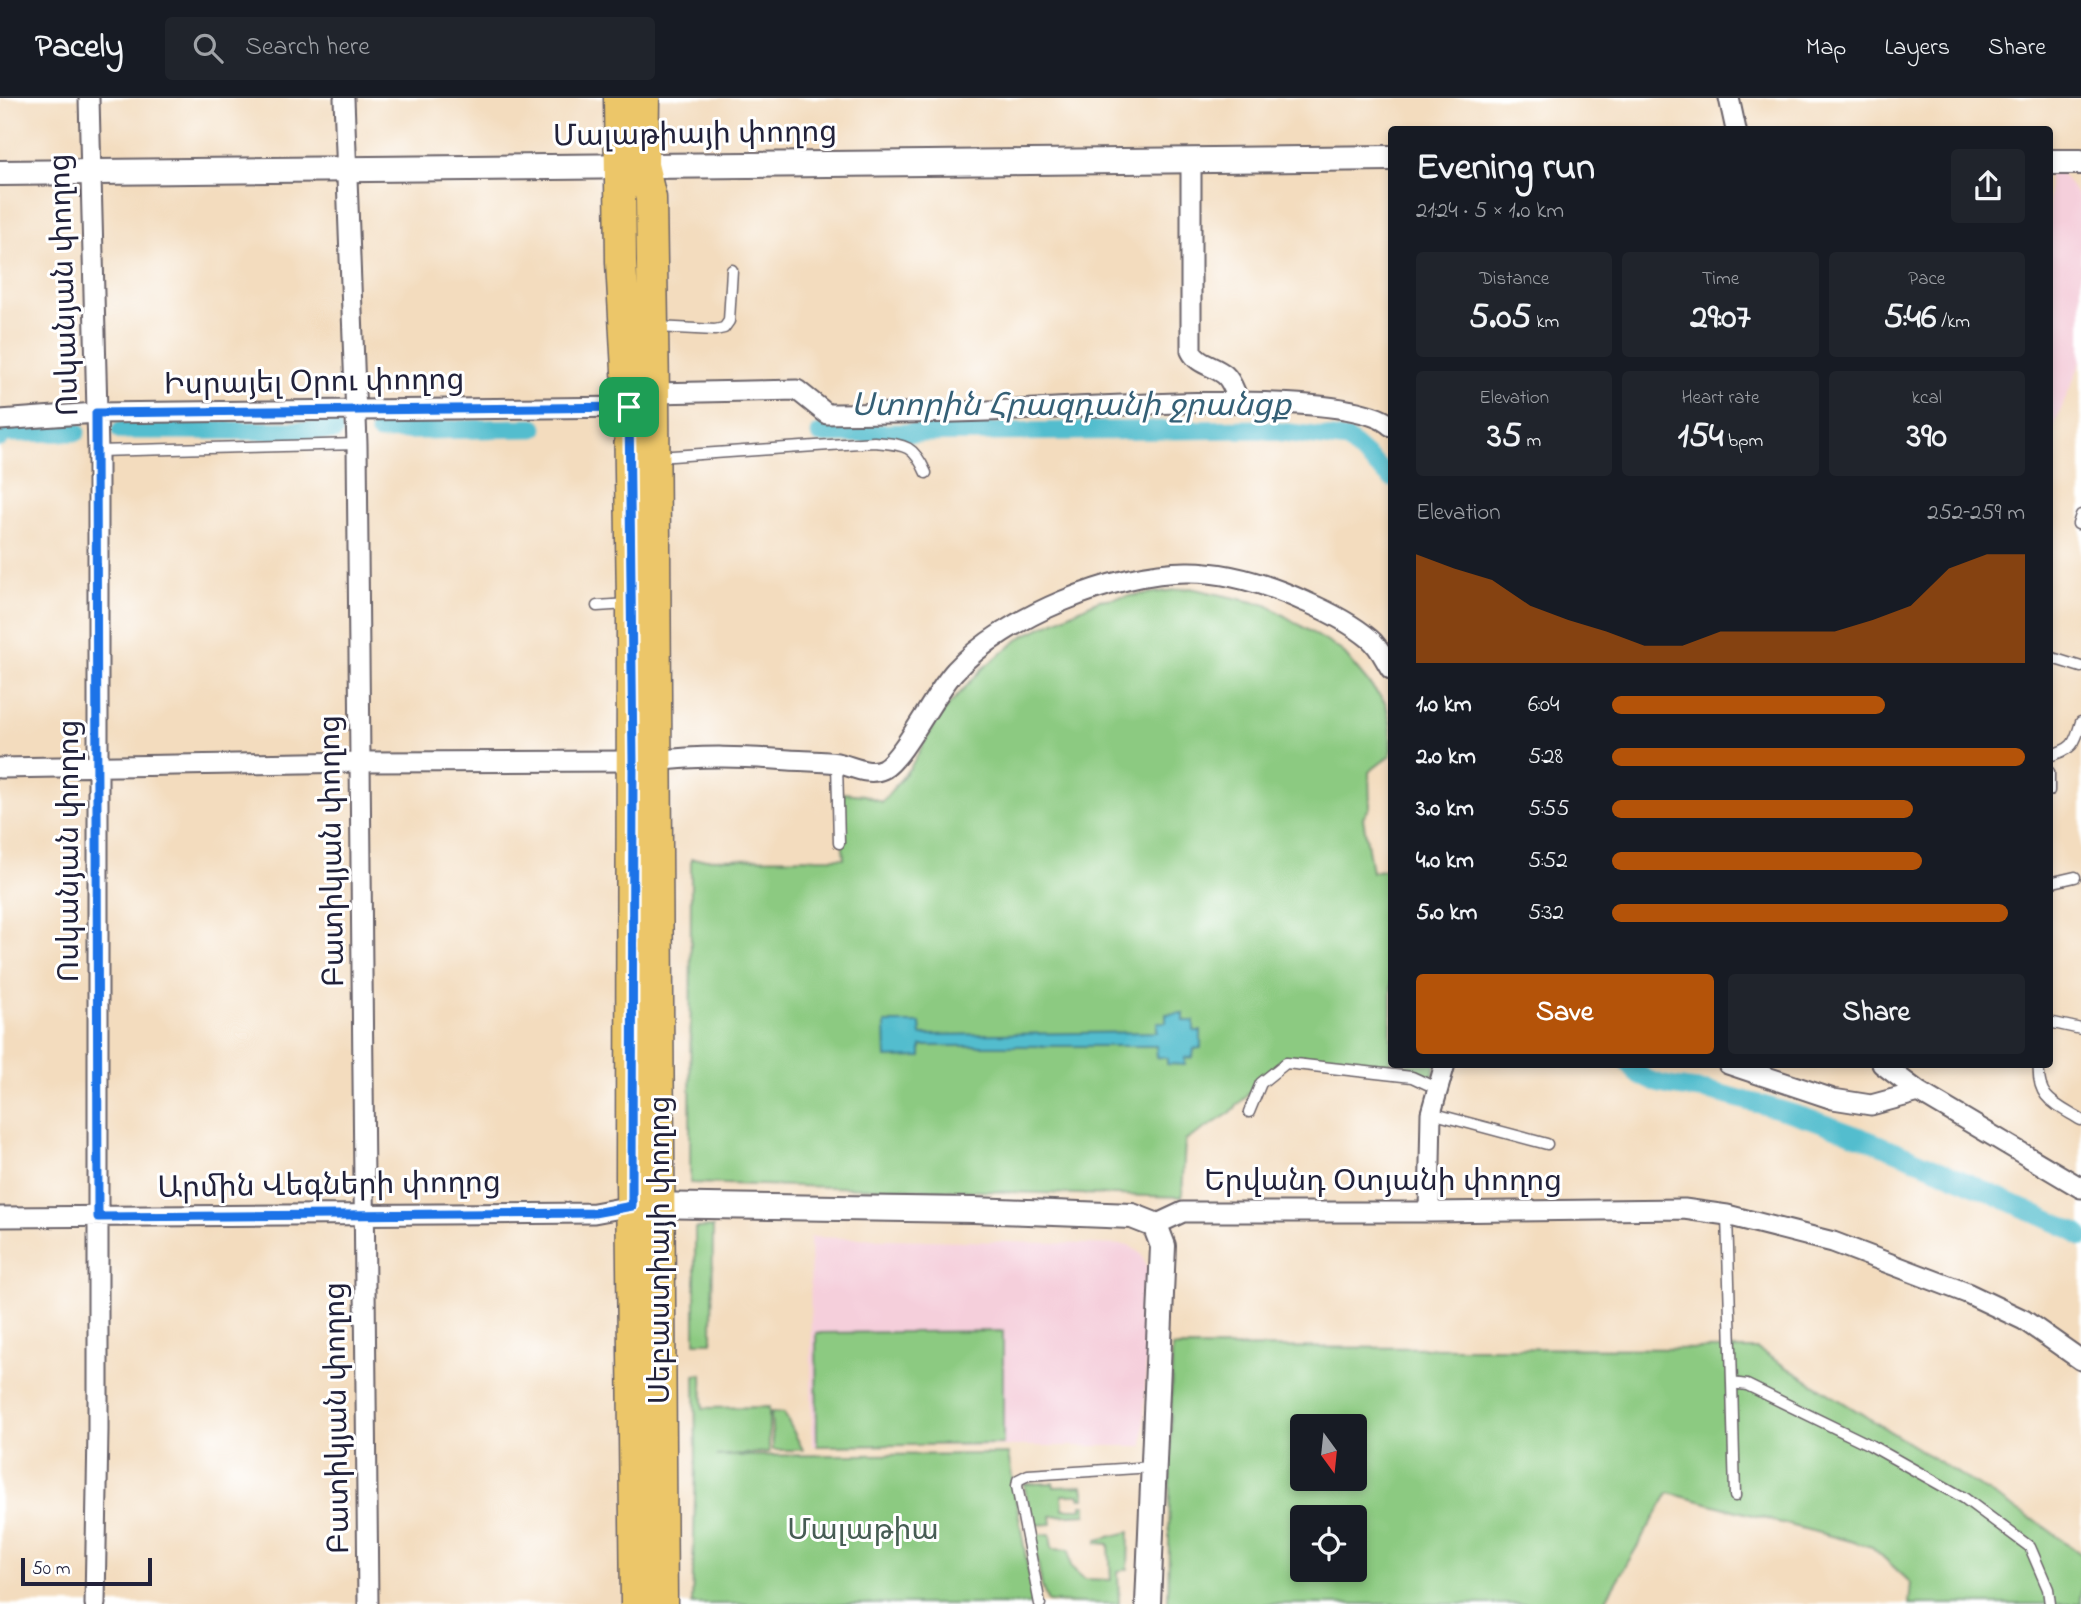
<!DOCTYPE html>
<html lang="en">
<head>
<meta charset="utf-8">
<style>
  body { margin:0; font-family:"Indie Flower","Noto Sans Armenian",sans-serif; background:#20242c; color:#f1f3f6; height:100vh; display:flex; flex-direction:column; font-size:26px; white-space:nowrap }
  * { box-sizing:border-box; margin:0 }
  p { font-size:23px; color:#9ea1a6 }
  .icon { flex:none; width:38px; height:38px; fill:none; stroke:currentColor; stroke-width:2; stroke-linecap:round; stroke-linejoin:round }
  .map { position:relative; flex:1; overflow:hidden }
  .drawer { position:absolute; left:1388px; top:28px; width:665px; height:942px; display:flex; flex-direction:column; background:#171b24; border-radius:7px; box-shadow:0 4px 10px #0003 }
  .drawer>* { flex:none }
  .needle { width:46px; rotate:165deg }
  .buttons { position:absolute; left:1290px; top:1316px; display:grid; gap:14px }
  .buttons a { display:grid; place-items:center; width:77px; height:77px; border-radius:7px; background:#171b24; box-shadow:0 4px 10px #0003; font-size:35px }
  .scale { position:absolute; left:21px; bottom:18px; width:131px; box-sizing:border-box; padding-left:7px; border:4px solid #22223b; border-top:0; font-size:19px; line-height:24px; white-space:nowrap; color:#22223b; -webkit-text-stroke:5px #fff; paint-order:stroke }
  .pin { position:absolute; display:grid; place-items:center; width:60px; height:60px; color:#fff; margin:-30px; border-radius:14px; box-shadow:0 4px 10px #0006 }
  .round { display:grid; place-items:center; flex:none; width:74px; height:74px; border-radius:7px; background:#20242c }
  .overview { display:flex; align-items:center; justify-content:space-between; height:119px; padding:0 28px }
  h1 { font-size:38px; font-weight:800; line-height:52px }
  .stats { display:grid; grid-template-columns:repeat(3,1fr); gap:10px; height:119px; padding:7px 28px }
  .stats div { display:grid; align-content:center; border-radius:7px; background:#20242c; text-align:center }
  .stats b { font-size:35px; font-weight:800 }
  .stats small { font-size:19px; font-weight:400 }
  .stats p { font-size:19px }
  .chart { height:196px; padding:14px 28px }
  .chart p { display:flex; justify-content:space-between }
  .chart svg { width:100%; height:126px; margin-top:7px; fill:#b45309; opacity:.7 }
  .cta { display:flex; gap:14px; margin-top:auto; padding:14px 28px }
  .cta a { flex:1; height:80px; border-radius:7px; background:#b45309; color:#fff; font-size:28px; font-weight:800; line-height:80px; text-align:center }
  .cta a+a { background:#20242c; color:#f1f3f6 }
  ul { padding:0 28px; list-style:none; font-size:23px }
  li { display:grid; grid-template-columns:112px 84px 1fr; align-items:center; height:52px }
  li i { height:18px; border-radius:9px; background:#b45309 }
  header { display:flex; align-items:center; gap:42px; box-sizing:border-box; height:98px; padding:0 35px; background:#171b24; border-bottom:2px solid #363941 }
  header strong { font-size:33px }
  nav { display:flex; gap:38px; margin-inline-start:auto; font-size:24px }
  .search { width:490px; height:63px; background:#20242c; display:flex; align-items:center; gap:18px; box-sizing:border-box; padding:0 24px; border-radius:7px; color:#9ea1a6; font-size:26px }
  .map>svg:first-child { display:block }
  .built { fill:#f5cfdb }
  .green { fill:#8cca81; stroke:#57765e; stroke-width:2; fill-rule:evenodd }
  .water { fill:#52bdce; stroke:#3a7084; stroke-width:2 }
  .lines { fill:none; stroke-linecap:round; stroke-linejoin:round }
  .canal { stroke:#52bdce; stroke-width:19 }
  .service-casing { stroke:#6b6369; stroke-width:13 }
  .minor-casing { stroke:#6b6369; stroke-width:23 }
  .tertiary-casing { stroke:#6b6369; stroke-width:28 }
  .primary-casing { stroke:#6b6369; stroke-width:33 }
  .service { stroke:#fff; stroke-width:10 }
  .minor { stroke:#fff; stroke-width:19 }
  .tertiary { stroke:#fff; stroke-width:24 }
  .primary { stroke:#ecc669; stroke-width:30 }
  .route-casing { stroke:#fff; stroke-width:14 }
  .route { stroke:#1a73e8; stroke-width:9 }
  .labels { text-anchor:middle; stroke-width:6; stroke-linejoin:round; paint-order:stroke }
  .street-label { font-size:30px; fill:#22223b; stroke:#fff }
  .park-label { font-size:30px; fill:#475d54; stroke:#fff }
  .water-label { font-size:32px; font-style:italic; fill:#356076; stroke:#fff }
</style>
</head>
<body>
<header>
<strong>Pacely</strong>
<div class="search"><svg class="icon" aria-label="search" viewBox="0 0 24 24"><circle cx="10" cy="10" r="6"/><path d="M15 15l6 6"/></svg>Search here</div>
<nav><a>Map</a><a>Layers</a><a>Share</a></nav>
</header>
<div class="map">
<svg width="2081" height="1506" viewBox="0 0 2081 1506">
  <rect width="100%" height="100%" fill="#fff"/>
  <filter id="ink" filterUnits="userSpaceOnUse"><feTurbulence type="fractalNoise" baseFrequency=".0143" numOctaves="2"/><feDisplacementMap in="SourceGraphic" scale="14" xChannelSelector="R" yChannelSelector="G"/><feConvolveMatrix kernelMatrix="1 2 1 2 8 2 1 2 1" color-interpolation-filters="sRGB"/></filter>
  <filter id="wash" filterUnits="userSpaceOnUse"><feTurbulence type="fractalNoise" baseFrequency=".00686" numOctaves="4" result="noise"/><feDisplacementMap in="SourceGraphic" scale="28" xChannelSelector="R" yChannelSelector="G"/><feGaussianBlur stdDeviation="1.57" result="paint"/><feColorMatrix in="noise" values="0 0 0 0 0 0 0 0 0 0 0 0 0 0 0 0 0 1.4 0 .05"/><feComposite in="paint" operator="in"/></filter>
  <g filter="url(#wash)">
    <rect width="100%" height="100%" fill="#f3dcbe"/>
    <!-- built -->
    <path class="built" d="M2060 74 2081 102V264L2049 340V75Z
      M810 1139 1129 1147 1141 1156 1150 1177 1143 1348H812Z"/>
    <!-- green -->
    <path class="green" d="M1190 490 1267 507 1342 553 1386 606 1391 627V657L1369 674 1370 709 1363 720 1372 774 1391 770V966H1435L1433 979 1302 958 1284 959 1230 1015 1185 1043 1182 1099 690 1085 691 761 844 760 840 721 843 695 864 697 882 704 910 670 940 617 982 571 1023 538 1099 502Z
      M713 1129 712 1244H695V1130Z
      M1003 1233V1346L817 1348 816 1235Z
      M1172 1249 1757 1251 2046 1430 2081 1456V1506H1909L1911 1485 1872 1449 1669 1395 1603 1506H1168ZM1302 1328H1354V1381H1302ZM1302 1419H1354V1472H1302Z
      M702 1276 703 1310 769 1309V1354L716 1358 1008 1356 1034 1506H692L696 1366 695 1277Z
      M771 1314 784 1315 803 1352H773Z
      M1053 1385 1054 1389 1083 1388 1085 1400H1080V1397H1062L1063 1411H1082V1407H1086V1416L1051 1418 1052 1426 1032 1427 1024 1386Z
      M1129 1434 1128 1471 1118 1473 1119 1506 1048 1504 1042 1489 1033 1437 1050 1436 1052 1451 1069 1452 1071 1469 1084 1481 1111 1482 1109 1446 1097 1445V1442Z"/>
    <!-- water -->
    <path class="water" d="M1184 915V923H1194V933H1201V950L1194 951 1193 959 1185 960V967L1167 966V960L1157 959 1156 948H921V959L886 960 885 925H920L921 937 1157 934V924H1166V916Z"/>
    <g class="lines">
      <!-- canal -->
      <path class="canal" d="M121 332 334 333
        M379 333 534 330
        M820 336 1258 331 1348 342 1391 380
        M0 340 2 335 76 334
        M1629 966C1645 990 1682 989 1707 993 1724 996 1742 1002 1759 1006 1868 1034 1970 1087 2074 1133L2081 1139"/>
    </g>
  </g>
  <g filter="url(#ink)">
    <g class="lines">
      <!-- service casing -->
      <g class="service-casing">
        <path id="service" d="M657 229 715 232 724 230 729 223 732 172
          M98 353 357 346
          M658 359 874 344C905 347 913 346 926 375
          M2081 417 2078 426H2081
          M597 508 628 506
          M2049 559 2081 569
          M2049 658C2073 650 2074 648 2081 624
          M837 665 839 745
          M2049 674V693
          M2049 785 2075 779
          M2049 924 2081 931
          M2039 966C2036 1001 2055 1006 2081 1022
          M1249 1014 1261 985 1286 965 1412 979 1438 991
          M1431 1015 1547 1046
          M1727 1117 1732 1285 1747 1287 1870 1347 1964 1400 2030 1449 2048 1491 2050 1506
          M1732 1285 1735 1398
          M1040 1506 1017 1388 1018 1382 1028 1377 1153 1369"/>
      </g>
      <!-- minor casing -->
      <g class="minor-casing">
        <path id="minor" d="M89 0 98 353V1332L95 1506
          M344 0 357 346 368 1506
          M1729 0 1736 32
          M1191 62V253C1198 267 1213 267 1225 277 1232 283 1235 295 1239 303
          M654 295 797 292 827 316C889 315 951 315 1013 312 1081 310 1347 288 1391 328
          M0 322 96 315 629 309
          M657 663C701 657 745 659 789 662 805 663 821 663 837 665 852 668 868 678 883 671 903 661 935 594 955 573 1004 519 1116 473 1189 474 1230 474 1269 487 1306 504 1327 513 1352 526 1370 541 1379 548 1385 562 1391 571
          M0 670 359 664 633 663
          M1728 966 1833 1001 1871 1007 1919 994
          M1882 966 1919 994 2081 1090
          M1429 1114 1431 1015 1445 966
          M0 1119 594 1115 632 1108
          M1155 1127 1183 1114H1429L1684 1111 1727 1117 1833 1144 1967 1195 2024 1222 2081 1262"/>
      </g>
      <!-- tertiary casing -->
      <g class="tertiary-casing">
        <path id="tertiary" d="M2049 64H2081
          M0 75 1391 60
          M643 1107 973 1112 1132 1118 1155 1127 1163 1148 1148 1506"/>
      </g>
      <!-- primary casing -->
      <g class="primary-casing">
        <path id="primary" d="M619 0 621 164 629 309 632 505 631 1083 636 1506
          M644 0 643 67 651 100 654 295 662 1506"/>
      </g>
      <!-- service -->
      <use href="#service" class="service"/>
      <!-- minor -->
      <use href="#minor" class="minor"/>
      <!-- tertiary -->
      <use href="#tertiary" class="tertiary"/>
      <!-- primary -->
      <use href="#primary" class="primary"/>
    </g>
  </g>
  <g class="lines" filter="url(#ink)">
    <!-- route casing -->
    <g class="route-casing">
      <path id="route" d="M629 309 633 663 632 1108 594 1115 98 1119 96 315Z"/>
    </g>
    <!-- route -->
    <use href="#route" class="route"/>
  </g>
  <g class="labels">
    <!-- street labels -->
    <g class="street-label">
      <text transform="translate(695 35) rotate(-1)" y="10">Մալաթիայի փողոց</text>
      <text transform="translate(63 187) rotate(-92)" y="10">Ոսկանյան փողոց</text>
      <text transform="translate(314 283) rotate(-1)" y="10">Իսրայել Օրու փողոց</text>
      <text transform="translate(68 753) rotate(-90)" y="10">Ոսկանյան փողոց</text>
      <text transform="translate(331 753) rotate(-91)" y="10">Բատիկյան փողոց</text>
      <text x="1383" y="1092">Երվանդ Օտյանի փողոց</text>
      <text transform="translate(329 1086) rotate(-1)" y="10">Արմին Վեգների փողոց</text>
      <text transform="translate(659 1152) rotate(-90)" y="10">Սեբաստիայի փողոց</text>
      <text transform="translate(336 1320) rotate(-91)" y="10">Բատիկյան փողոց</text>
    </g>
    <!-- park labels -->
    <g class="park-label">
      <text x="863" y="1441">Մալաթիա</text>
    </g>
    <!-- water labels -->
    <g class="water-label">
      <text x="1071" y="317">Ստորին Հրազդանի ջրանցք</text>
    </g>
  </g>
</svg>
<div class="buttons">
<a><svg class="needle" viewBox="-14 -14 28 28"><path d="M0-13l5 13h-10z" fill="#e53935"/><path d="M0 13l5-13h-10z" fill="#9ea1a6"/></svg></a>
<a><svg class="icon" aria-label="locate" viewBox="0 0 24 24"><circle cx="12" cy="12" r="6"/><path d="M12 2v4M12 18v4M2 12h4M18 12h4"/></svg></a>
</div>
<div class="scale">50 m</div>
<div class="pin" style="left:629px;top:309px;background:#1e9e55"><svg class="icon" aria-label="arrive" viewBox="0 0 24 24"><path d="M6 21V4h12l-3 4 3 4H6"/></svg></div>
<section class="drawer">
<div class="overview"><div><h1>Evening run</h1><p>21:24 · 5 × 1.0 km</p></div><a class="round"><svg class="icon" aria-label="share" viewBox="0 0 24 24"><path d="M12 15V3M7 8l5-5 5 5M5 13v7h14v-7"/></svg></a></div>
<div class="stats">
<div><p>Distance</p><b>5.05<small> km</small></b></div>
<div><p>Time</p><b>29:07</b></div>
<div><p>Pace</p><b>5:46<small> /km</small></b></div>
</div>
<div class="stats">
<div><p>Elevation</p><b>35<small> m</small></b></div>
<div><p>Heart rate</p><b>154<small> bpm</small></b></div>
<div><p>kcal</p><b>390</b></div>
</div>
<div class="chart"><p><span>Elevation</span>252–259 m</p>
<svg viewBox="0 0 160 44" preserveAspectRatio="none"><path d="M0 44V6L10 11L20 15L30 24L40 29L50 33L60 38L70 38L80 33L90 33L100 33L110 33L120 29L130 24L140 11L150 6L160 6V44z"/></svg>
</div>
<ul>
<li><b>1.0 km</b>6:04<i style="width:66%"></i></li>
<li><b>2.0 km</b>5:28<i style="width:100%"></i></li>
<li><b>3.0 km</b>5:55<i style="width:73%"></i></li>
<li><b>4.0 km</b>5:52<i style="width:75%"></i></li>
<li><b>5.0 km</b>5:32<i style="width:96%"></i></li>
</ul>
<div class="cta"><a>Save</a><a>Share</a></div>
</section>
</div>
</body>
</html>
